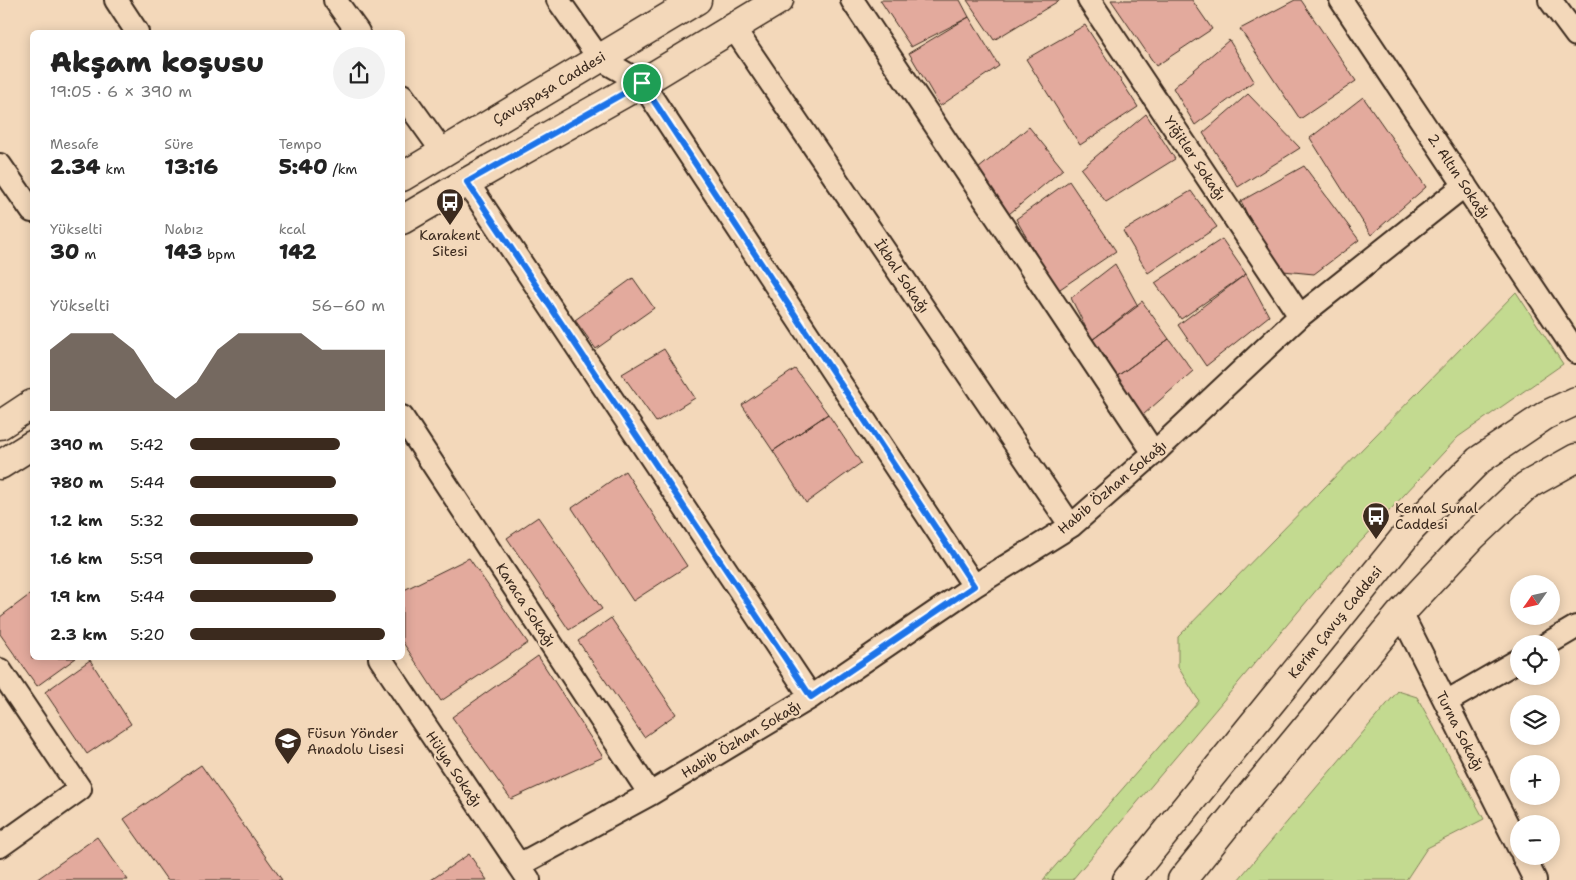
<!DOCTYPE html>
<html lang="tr">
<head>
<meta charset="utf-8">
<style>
  body { margin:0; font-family:"Shantell Sans",sans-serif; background:#f2f2f2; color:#222; height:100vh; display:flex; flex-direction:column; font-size:19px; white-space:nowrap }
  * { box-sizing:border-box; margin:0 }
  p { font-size:16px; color:#767676 }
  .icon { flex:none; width:28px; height:28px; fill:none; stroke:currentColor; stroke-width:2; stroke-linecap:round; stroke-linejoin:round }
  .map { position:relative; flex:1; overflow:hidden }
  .panel { position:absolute; left:30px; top:30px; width:375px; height:630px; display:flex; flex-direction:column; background:#fff; border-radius:8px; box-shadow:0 2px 12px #0003 }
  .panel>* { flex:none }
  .needle { width:32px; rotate:236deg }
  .tools { position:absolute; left:1510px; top:575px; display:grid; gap:10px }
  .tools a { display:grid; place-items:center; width:50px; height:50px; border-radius:50%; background:#fff; box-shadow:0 2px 12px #0003; font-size:25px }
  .pin { position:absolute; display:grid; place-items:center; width:42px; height:42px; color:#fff; margin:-21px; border:2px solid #fff; border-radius:50%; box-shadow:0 1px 5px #0007 }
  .round { display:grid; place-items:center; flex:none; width:52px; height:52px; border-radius:26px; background:#f2f2f2 }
  .headline { display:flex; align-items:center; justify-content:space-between; height:85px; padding:0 20px }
  h1 { font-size:28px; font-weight:800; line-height:38px }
  .metrics { display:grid; grid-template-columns:repeat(3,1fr); gap:8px; height:85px; padding:5px 20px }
  .metrics div { display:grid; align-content:center }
  .metrics b { font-size:21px; font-weight:800 }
  .metrics small { font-size:14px; font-weight:400 }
  .metrics p { font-size:14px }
  .chart { height:140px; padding:10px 20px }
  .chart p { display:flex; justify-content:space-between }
  .chart svg { width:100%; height:90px; margin-top:5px; fill:#3b2a1e; opacity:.7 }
  ul { padding:0 20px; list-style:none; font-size:16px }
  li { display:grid; grid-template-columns:80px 60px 1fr; align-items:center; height:38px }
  li i { height:12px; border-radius:6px; background:#3b2a1e }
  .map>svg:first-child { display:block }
  .green { fill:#c3da90; stroke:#7f8257 }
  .building { fill:#e3aa9d; stroke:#3b2a1e }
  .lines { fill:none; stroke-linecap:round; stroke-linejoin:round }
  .street-casing { stroke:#3b2a1e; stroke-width:26 }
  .secondary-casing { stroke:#3b2a1e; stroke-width:31 }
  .primary-casing { stroke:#3b2a1e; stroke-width:31 }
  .street { stroke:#f3d8ba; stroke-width:22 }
  .secondary { stroke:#f3d8ba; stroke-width:28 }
  .primary { stroke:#f3d8ba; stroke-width:28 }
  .route-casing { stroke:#fff; stroke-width:10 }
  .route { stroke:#1a73e8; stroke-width:6 }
  .labels { text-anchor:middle; stroke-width:4.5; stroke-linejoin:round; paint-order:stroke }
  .street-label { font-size:14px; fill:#3b2a1e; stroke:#f3d8ba }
  .poi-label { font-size:14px; fill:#3b2a1e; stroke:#f3d8ba; text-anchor:start }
</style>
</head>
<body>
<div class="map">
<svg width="1576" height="880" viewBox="0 0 1576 880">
  <rect width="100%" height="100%" fill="#f3d8ba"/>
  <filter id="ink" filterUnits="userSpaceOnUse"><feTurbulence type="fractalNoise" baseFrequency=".02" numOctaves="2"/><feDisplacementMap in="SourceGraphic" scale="10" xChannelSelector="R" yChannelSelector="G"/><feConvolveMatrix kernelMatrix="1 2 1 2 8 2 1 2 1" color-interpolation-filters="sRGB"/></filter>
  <g filter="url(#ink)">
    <!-- green -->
    <path class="green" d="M1516 292 1563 364 1458 437 1324 581 1072 880H1043L1199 701 1178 667V637Z
      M1398 691 1417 697 1484 819 1427 848 1406 880H1238Z"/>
    <!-- building -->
    <path class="building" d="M880 0H960L969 17 911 47Z
      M967 0H1060L994 40Z
      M1111 0H1192L1212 29 1156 66Z
      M1295 0H1301L1356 81 1300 119 1240 29Z
      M969 17 999 66 940 106 909 53Z
      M1085 25 1138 107 1080 145 1026 59Z
      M1229 40 1254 81 1195 125 1173 88Z
      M1248 94 1300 148 1238 187 1203 133Z
      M1363 97 1426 187 1371 235 1310 138Z
      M1146 114 1175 159 1106 202 1081 169Z
      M1029 127 1063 169 1009 214 978 169Z
      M1304 166 1359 240 1314 274 1283 271 1256 233 1241 201Z
      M1069 181 1116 251 1057 291 1016 219Z
      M1191 191 1217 227 1148 273 1123 231Z
      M1222 239 1246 274 1181 319 1155 283Z
      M1115 264 1138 306 1092 340 1071 298Z
      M1246 274 1269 316 1206 366 1178 325Z
      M633 278 654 308 596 349 575 320Z
      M1142 301 1169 339 1116 377 1092 340Z
      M1169 339 1193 371 1143 415 1116 377Z
      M664 349 695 398 656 422 622 374Z
      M795 369 828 414 773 451 742 405Z
      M828 414 861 463 806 503 773 451Z
      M625 471 687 566 633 601 572 508Z
      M538 517 602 609 569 630 507 538Z
      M469 558 528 643 441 701 402 641V591Z
      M32 593V658H76L37 686 0 634V617Z
      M611 618 676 714 644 737 578 641Z
      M538 656 603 757 511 799 452 717Z
      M90 660 131 724 87 754 45 692Z
      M201 765 282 880H167L124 819Z
      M97 837 128 880H36Z
      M469 854 487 880H431Z"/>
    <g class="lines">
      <!-- street casing -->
      <g class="street-casing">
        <path id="street" d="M116 0 137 32
          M335 0 358 32
          M558 0 599 58 642 83 974 586
          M852 0 1154 453
          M1089 0 1300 316
          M1341 0 1576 352
          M1550 0 1576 35
          M733 27 1071 526
          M402 95 443 152
          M0 165 32 211
          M467 182 811 697
          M402 417 650 794
          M1401 613 1519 848
          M1547 644 1576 627
          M380 658 529 880
          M0 670 80 789 0 846
          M1446 702 1519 660
          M1523 856 1535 880
          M519 865 650 794 811 697 974 586 1071 526 1154 453 1300 316 1465 185"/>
      </g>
      <!-- secondary casing -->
      <g class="secondary-casing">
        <path id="secondary" d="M402 177 697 0
          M402 220 467 182 642 83 779 0
          M0 425 32 404
          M0 465 32 445"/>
      </g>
      <!-- primary casing -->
      <g class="primary-casing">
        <path id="primary" d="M1127 880 1412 528 1479 460 1546 415 1576 401
          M1182 880 1248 798 1401 613 1473 536 1526 486 1576 458"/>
      </g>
      <!-- street -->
      <use href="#street" class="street"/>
      <!-- secondary -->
      <use href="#secondary" class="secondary"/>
      <!-- primary -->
      <use href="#primary" class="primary"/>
    </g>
  </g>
  <g class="lines" filter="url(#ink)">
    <!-- route casing -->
    <g class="route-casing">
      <path id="route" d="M642 83 974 586 811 697 467 182Z"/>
    </g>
    <!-- route -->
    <use href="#route" class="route"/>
  </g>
  <!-- icons -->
  <defs>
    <g id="bus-pin" transform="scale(1.4375)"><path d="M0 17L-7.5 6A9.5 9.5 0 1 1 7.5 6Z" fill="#3b2a1e" stroke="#f3d8ba"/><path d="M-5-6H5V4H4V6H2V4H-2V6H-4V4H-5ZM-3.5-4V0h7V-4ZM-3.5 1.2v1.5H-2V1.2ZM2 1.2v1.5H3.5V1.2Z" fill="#fff"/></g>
    <g id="school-pin" transform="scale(1.4375)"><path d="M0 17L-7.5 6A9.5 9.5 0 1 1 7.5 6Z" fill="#3b2a1e" stroke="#f3d8ba"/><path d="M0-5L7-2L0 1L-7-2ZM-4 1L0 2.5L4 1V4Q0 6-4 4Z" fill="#fff"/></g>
  </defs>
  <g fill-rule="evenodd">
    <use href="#bus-pin" x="450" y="202"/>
    <use href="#bus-pin" x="1376" y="516"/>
    <use href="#school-pin" x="288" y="741"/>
  </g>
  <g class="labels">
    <!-- street labels -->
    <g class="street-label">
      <text transform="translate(549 88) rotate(-31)" y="5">Çavuşpaşa Caddesi</text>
      <text transform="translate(1195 158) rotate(56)" y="5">Yiğitler Sokağı</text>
      <text transform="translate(1459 176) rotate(56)" y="5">2. Altın Sokağı</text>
      <text transform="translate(902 276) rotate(56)" y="5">İkbal Sokağı</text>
      <text transform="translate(1112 487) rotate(-40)" y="5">Habib Özhan Sokağı</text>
      <text transform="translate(526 605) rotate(57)" y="5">Karaca Sokağı</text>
      <text transform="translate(1335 622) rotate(-51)" y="5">Kerim Çavuş Caddesi</text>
      <text transform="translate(1460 731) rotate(63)" y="5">Turna Sokağı</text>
      <text transform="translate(741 739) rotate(-31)" y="5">Habib Özhan Sokağı</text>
      <text transform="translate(454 769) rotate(56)" y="5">Hülya Sokağı</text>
    </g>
    <!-- poi labels -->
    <g class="poi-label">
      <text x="450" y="240" text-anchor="middle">Karakent<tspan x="450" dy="16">Sitesi</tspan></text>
      <text x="1395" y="513">Kemal Sunal<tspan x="1395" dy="16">Caddesi</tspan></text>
      <text x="307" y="738">Füsun Yönder<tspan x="307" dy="16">Anadolu Lisesi</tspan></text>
    </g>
  </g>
</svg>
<div class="tools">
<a><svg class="needle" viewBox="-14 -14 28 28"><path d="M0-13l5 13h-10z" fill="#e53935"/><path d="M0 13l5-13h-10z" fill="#767676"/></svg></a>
<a><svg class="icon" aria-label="locate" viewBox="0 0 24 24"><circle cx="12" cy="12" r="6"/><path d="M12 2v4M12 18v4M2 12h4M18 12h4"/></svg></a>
<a><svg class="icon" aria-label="layers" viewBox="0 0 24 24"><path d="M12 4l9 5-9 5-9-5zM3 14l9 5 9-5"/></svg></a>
<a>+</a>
<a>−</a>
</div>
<div class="pin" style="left:642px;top:83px;background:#1e9e55"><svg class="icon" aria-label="arrive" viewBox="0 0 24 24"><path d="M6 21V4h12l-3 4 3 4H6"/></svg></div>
<section class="panel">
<div class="headline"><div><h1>Akşam koşusu</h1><p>19:05 · 6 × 390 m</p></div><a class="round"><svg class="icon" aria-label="share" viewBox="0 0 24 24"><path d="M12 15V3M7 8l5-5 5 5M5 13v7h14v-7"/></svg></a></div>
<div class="metrics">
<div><p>Mesafe</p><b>2.34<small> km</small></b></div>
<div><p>Süre</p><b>13:16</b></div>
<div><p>Tempo</p><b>5:40<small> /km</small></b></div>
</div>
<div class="metrics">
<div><p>Yükselti</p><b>30<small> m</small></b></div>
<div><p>Nabız</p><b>143<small> bpm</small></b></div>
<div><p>kcal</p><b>142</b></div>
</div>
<div class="chart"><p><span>Yükselti</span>56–60 m</p>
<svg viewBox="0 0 160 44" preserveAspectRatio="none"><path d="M0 44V14L10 6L20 6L30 6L40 14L50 30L60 38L70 30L80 14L90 6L100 6L110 6L120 6L130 14L140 14L150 14L160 14V44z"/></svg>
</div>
<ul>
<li><b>390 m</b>5:42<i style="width:77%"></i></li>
<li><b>780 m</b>5:44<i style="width:75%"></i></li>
<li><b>1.2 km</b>5:32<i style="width:86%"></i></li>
<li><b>1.6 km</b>5:59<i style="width:63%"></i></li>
<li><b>1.9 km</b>5:44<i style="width:75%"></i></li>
<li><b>2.3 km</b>5:20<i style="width:100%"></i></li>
</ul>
</section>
</div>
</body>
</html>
